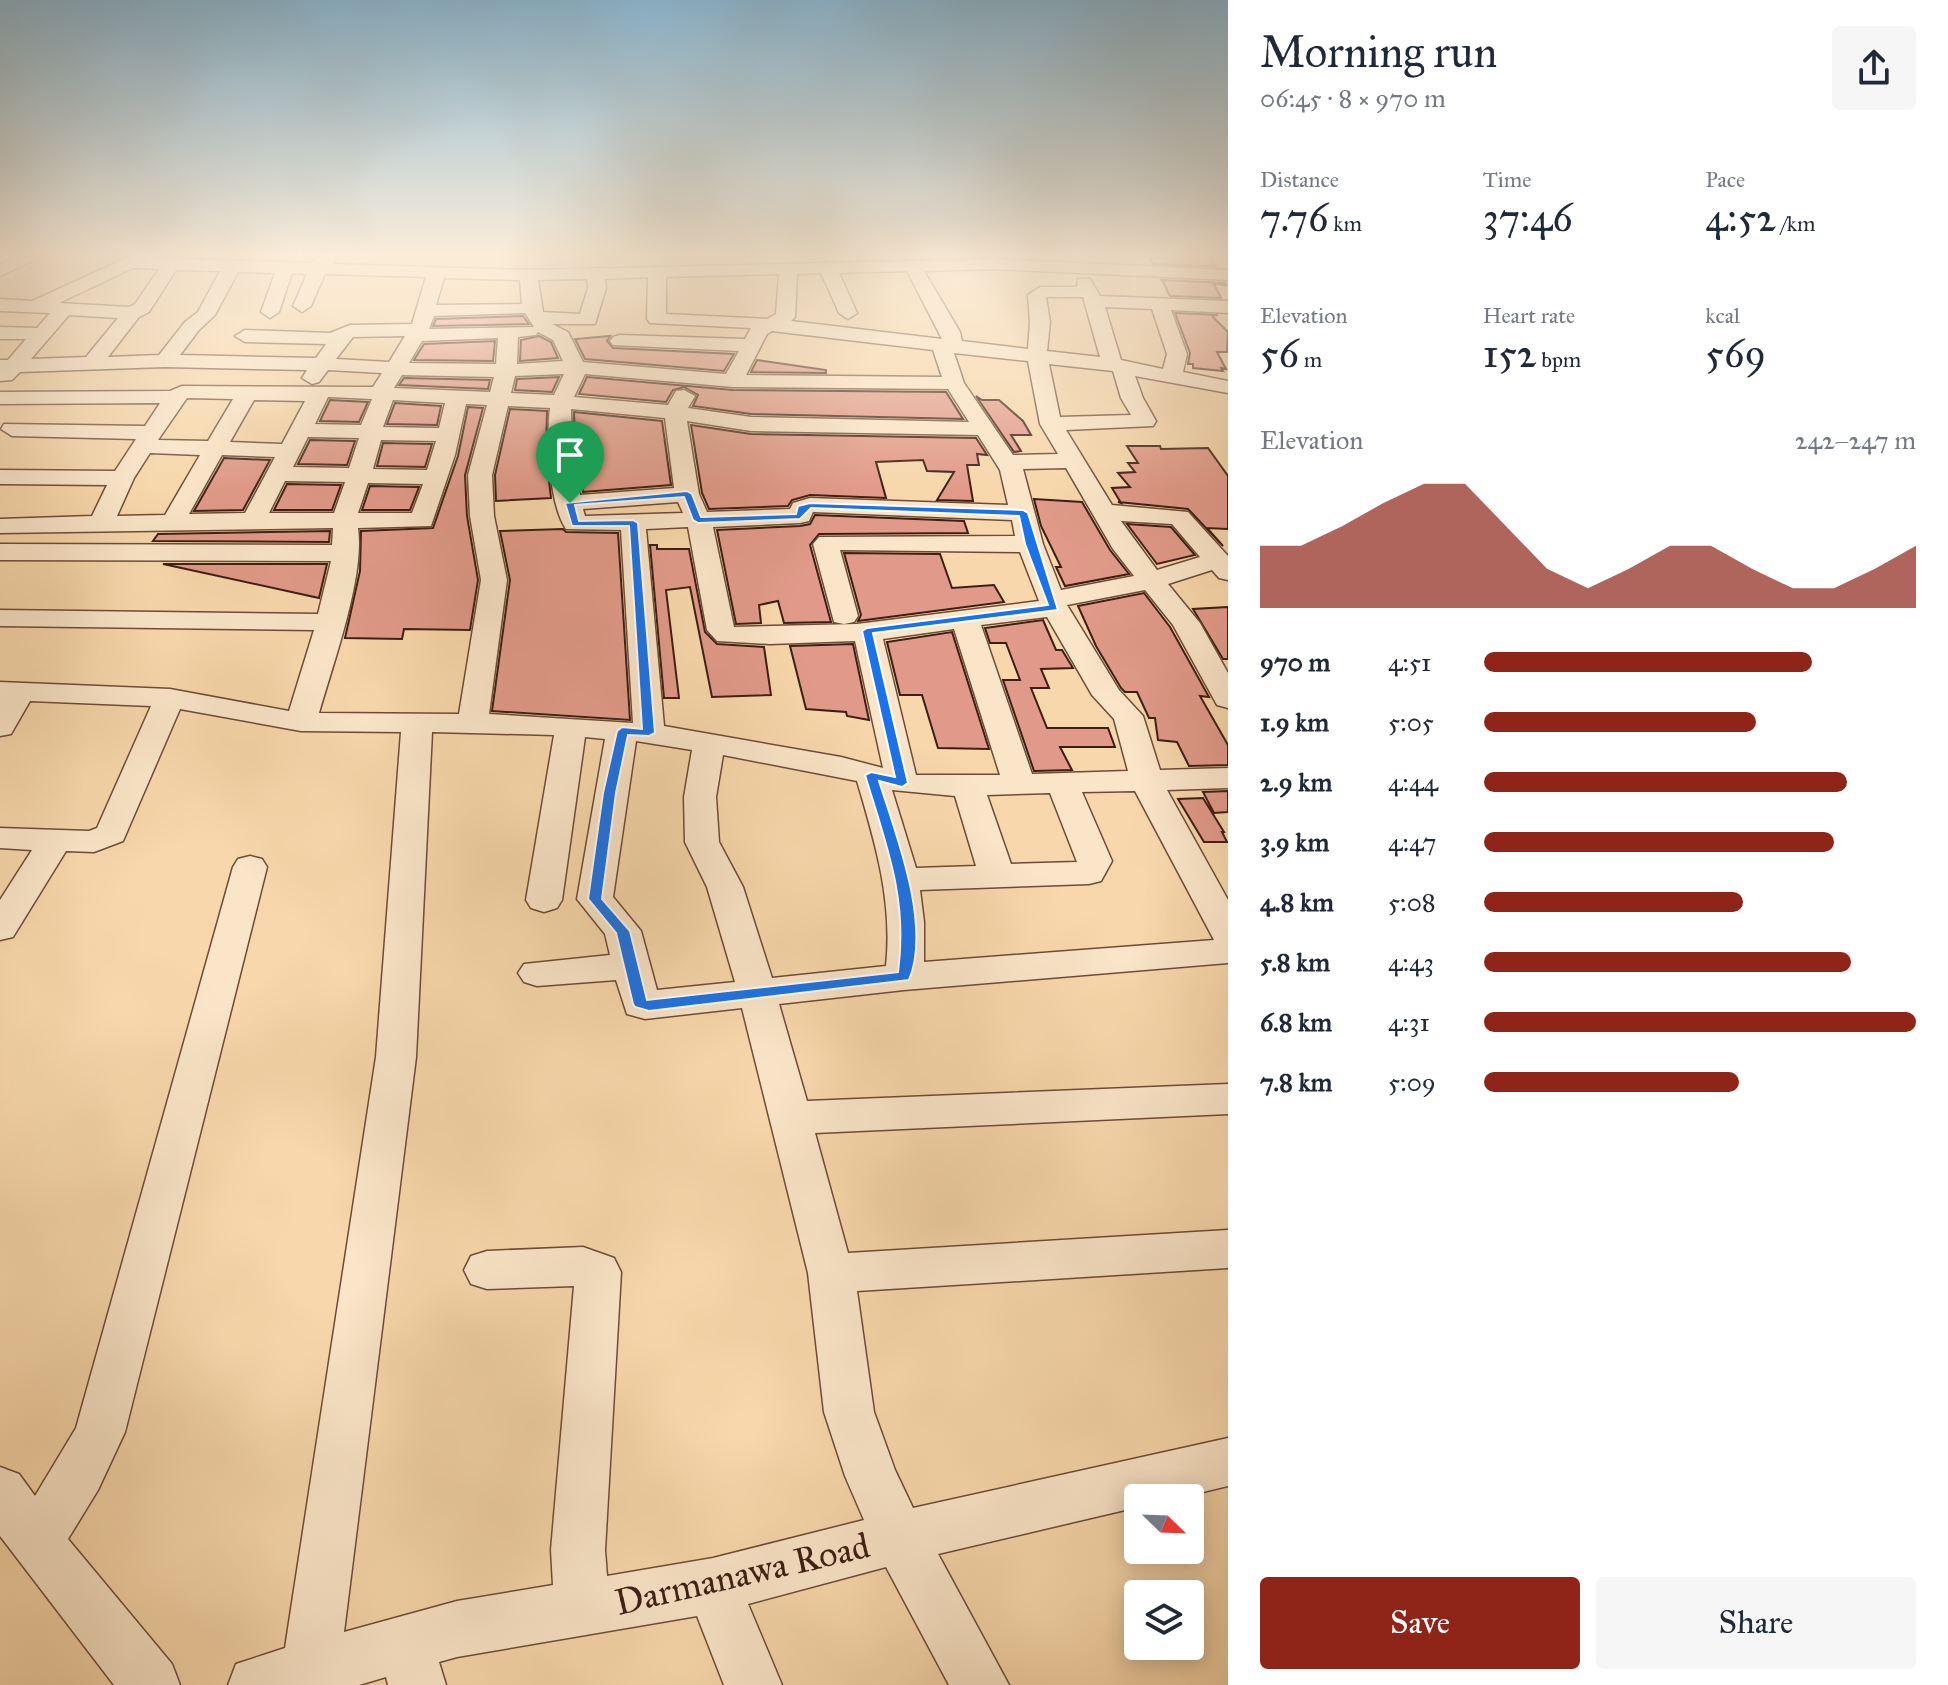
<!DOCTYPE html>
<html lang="en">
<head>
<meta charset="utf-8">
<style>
  body { margin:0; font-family:"IM FELL Great Primer",serif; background:#f6f6f7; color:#1f2937; height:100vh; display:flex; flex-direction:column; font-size:30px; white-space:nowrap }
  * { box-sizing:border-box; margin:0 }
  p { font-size:26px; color:#747a83 }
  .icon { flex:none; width:44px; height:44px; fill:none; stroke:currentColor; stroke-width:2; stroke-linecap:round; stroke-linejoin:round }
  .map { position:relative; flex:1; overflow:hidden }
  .details { display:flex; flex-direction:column; background:#fff; width:720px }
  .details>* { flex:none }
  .needle { width:52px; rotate:113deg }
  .tools { position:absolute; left:1124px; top:1484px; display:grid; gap:16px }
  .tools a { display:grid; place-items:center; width:80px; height:80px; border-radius:8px; background:#fff; box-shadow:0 4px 20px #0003; font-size:40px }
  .pin { position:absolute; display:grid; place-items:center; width:68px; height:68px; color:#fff; margin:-82px -34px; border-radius:50% 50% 50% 0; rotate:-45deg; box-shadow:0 0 8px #0007 }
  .pin .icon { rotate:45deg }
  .round { display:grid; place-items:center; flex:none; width:84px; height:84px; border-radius:8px; background:#f6f6f7 }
  .headline { display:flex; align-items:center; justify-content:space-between; height:136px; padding:0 32px }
  h1 { font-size:44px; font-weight:600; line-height:60px }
  .metrics { display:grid; grid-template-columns:repeat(3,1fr); gap:12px; height:136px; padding:8px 32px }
  .metrics div { display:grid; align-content:center }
  .metrics b { font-size:40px; font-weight:600 }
  .metrics small { font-size:22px; font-weight:400 }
  .metrics p { font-size:22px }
  .chart { height:224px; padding:16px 32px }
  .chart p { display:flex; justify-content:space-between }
  .chart svg { width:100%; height:144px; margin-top:8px; fill:#8f2418; opacity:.7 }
  .action { display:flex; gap:16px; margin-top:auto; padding:16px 32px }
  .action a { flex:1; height:92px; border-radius:8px; background:#8f2418; color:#fff; font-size:32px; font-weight:600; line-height:92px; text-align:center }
  .action a+a { background:#f6f6f7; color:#1f2937 }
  ul { padding:0 32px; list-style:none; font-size:26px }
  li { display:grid; grid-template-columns:128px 96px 1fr; align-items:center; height:60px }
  li i { height:20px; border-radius:10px; background:#8f2418 }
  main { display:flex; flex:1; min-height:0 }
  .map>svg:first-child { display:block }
  .building { fill:#e19a89; stroke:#3d1e12; stroke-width:2 }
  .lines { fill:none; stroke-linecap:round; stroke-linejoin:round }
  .minor-casing { stroke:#6c4c38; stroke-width:3 }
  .minor { fill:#fae5c8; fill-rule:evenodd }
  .route { fill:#1a73e8; stroke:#fff; stroke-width:2; fill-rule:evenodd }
  .labels { text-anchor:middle; stroke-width:7; stroke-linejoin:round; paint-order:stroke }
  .near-street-label { font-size:36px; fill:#3d1e12; stroke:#fae5c8 }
</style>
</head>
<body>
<main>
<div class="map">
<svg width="1228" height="1685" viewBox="0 0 1228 1685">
  <rect width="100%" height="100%" fill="#f7d7ab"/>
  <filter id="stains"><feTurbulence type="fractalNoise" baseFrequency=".0025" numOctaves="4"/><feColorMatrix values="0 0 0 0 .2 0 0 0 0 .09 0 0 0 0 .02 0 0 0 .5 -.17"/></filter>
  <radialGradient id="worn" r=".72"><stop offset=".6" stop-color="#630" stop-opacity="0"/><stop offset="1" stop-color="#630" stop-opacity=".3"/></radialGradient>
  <!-- building -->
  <path class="building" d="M1148 254H1210L1216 266 1153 264Z
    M1162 280 1225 283 1226 285 1214 284 1221 298 1170 296Z
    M1175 313 1218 315 1212 316 1228 332 1227 352H1217L1226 369 1221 368 1223 371 1193 368V364H1188L1190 353Z
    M523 316 529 324 433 326 436 319Z
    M539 336 551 342 558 358 520 361 521 340Z
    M610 336 607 341 613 348 734 354 724 371 585 359 575 339Z
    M495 341 493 361 414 360 424 344Z
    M757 360 826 370V373L751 372Z
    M559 377 552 392 515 390 517 379Z
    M587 377 733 390 946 392 963 419 751 414 693 406 698 395 684 387 673 390 666 402 579 394Z
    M404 378 490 380 488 389 399 385Z
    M976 396 982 400H999L1023 421 1031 435H1011L1021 451 1014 452Z
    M330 400 368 402 359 422 320 421Z
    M395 403 441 406 437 425 387 424Z
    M468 407 483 408 465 475 467 516 478 580 470 630 404 629 402 639 345 638 360 571 361 531 433 528 458 456Z
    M510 409 547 411 546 453 551 498 496 501 495 475Z
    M574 412 662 421 671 485 583 492 575 444Z
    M691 425 751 434 976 438 987 455 977 454 979 465H967L973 501 937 500 954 472 927 471 923 460 876 462 886 498 810 495 792 500 788 506 709 509 702 493Z
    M310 440 355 441 347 465 298 464Z
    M383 443 432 444 425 467 377 466Z
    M1127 446H1160L1161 449 1208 448 1228 476V529L1207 528 1223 546 1188 509 1118 502 1121 503 1112 488 1130 487 1118 473 1135 472 1128 463H1138Z
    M224 458 270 460 243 510 194 511Z
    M287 484 341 485 332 510H274Z
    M370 486 419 487 410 510H362Z
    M1034 499 1082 502 1110 550 1129 574 1065 586 1056 567H1061L1041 526Z
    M815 515 964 521 968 533 819 534 810 545 831 622 784 623 778 601 759 605 761 623 736 624 717 530 800 526 810 524Z
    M1127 524 1171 527 1195 555 1157 564Z
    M563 529 566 532 618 533 630 720 492 711 510 580 500 531Z
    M330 531 329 542 153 541 158 534Z
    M650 545H657V549H689L705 632 717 644 764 647 771 695 712 697 690 587 666 590 679 698H664Z
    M844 553 940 554 952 588 994 585 1004 602 858 621 861 615Z
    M163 564H327L319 598Z
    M1144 593 1170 627 1209 697 1200 696 1228 745V765L1189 766 1177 742 1158 740 1155 718H1149L1137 692H1125L1121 688 1096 646 1078 606Z
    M1228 607V659H1223L1193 609Z
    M1043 620 1056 650H1062L1073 668 1041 669 1049 688H1031L1047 728H1108L1115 747H1060L1072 770 1034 771 1003 680H1020L1006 643H990L985 628Z
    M952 632 989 749 938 748 922 695H900L887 642Z
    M853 644 869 720 847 716 846 712 806 709 790 646Z
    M1228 791V812L1214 813 1203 792Z
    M1203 798 1224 832H1222L1227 842H1204L1178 799Z"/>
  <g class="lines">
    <!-- minor casing -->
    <g class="minor-casing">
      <path id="minor" d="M24 254H48L0 276V265Z
        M135 254H156L154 258 311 263 322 254H336L338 257 332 264 528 270 993 259 1228 270V280L993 269 924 271 960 332 962 341 1028 349 1030 322 1028 295 1040 287H1077L1078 279H1090L1100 296 1228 301V313L1171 310 1187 354 1183 372 1228 381V393L1135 376 1143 398 1156 421 1153 426 1066 430 1112 505 1188 512 1228 556V580L1219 578 1212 570 1168 584 1200 623 1228 673V708L1217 705 1173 625 1145 590 1067 605 1119 690 1143 716 1160 770 1228 768V788L1167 790 1228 900V963L904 990 779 1004 807 1101 1228 1084V1114L815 1133 848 1253 1228 1230V1268L857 1291 874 1412 895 1470 913 1508 1228 1438V1486L1178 1498H1138V1507L938 1554 1009 1685H949L886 1567 748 1604 782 1685H724L697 1616 457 1657 439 1662 446 1685H388L386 1677 359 1685H228L236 1664 285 1648 376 1057 401 732 301 731 180 709 123 841 94 852 66 851 13 937 0 940V900L32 850 0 848V828L89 831 97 828 151 706 30 701 11 734 0 736V682L170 689 289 711 314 630 0 626V610L318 614 331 561 0 560V544L332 545 333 528 0 533V519L92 516 107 485 0 484V470L115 471 136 439 12 436 1 429 4 424 145 426 160 403 0 404V392L170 391 182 386 373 387 382 373 328 370 319 382 312 384 302 378 307 370 165 367 20 372 12 380 0 381V360H8L26 339H0V327L37 328 50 313 0 311V299L32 301ZM133 268 159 269 135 304 129 307 59 303ZM176 270 220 271 198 312 185 322 159 355 108 357 139 317 149 312ZM907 271 942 339 791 321 795 317 797 274 821 273 839 313 848 319 857 313 839 273ZM238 272 275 273 261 312 270 318 279 312 292 273 307 274 293 306 302 312 311 306 325 274 426 277 412 324 350 325 330 333 245 330 235 336 245 342 326 344 316 358 180 355 199 330 215 315ZM779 274 776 314 767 319 666 314V277ZM648 277 647 319 650 323 751 328 745 339 620 335 613 337 610 341 613 345 739 351 726 374 583 362 568 332 552 324H595L606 288 605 279ZM444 278 520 280 522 304 436 305ZM587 279 588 288 580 314 543 312 538 280ZM1046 297H1083L1100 357 1047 351 1050 322ZM1105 307 1152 309 1167 354 1163 369 1121 360ZM525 313 534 327 429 329 434 316ZM69 315 118 318 86 357 31 359ZM772 331 933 350 942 377 746 375 767 334ZM538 332 553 340 563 361 517 364 518 337 536 335ZM405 336 389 362 336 359 353 337ZM498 338 496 364 409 363 422 341ZM954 353 1028 361 1040 424 1058 454 1013 455 964 383ZM1049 364 1113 371 1121 398 1131 415 1060 417ZM564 374 554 395 511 393 515 376ZM585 374 733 387 948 389 969 422 751 417 688 408 695 396 684 390 676 391 668 405 574 397ZM402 375 494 377 490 392 394 388ZM328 397H329L372 399 361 425 315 424ZM187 398 233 399 208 441 158 440ZM254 400 305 401 282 444 230 442ZM393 400 445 403 439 428 383 427ZM466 404 487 405 468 475 470 516 481 580 459 714 319 713C333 663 365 577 358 528L431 526 455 455ZM508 406 550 408C546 438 549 504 566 529L621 530 633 723 489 714 507 580 494 516 492 475ZM571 409 665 418 674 488 580 495 572 444ZM687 421 751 431 978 435 1000 470 1008 505 810 498 793 503 790 509 707 512 699 494ZM308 437 359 438 349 468 293 467ZM381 440 436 441 427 470 373 469ZM150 453 200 455 165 515 117 516 134 478ZM222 455 275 457 245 513 189 514ZM1066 468 1113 549 1134 576 1061 590 1043 544 1023 469ZM285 481 345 482 334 513H269ZM368 483 423 484 412 513H358ZM678 502 683 513 585 516 583 509ZM813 512 1012 520 1015 536 819 537 813 544 834 622 844 624 854 622 858 616 840 550 1020 552 1039 601 857 624 734 627 713 527 800 523 809 521ZM1121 521 1172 524 1200 557 1157 570ZM688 527 707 630 717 641 770 644 855 641 883 768 841 757 664 726 646 529ZM1047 617 1092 695 1114 719 1128 771 1032 774 981 625ZM954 629 1000 775H916L883 639ZM432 732 554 735 526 900 531 908 544 912 557 908 562 900 585 737 605 739 577 899 605 934 610 955 524 964 518 973 524 982 537 986 616 980 627 1014 645 1019 742 1008 808 1273 824 1412 845 1476 864 1520 713 1558 607 1576 605 1550 621 1272 614 1258 583 1247 487 1251 471 1256 464 1270 471 1284 487 1289 574 1286 551 1550 553 1585 457 1601 344 1632 416 1057ZM636 741 692 750 684 797 685 842 707 887 735 982 657 990 641 931 613 897ZM723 755 857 781C875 842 893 901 886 966L772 978 743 887 719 842 716 797ZM892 790 955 796 976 866 916 868ZM1135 791 1214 940 924 962V922L920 890 1089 884 1101 881 1112 861 1082 792ZM1050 793 1077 862 1011 864 987 795Z
        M250 856 262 859 267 867 125 1432 98 1490 68 1539 172 1664 180 1685H114L0 1536V1467L19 1474 35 1496 76 1428 233 867 238 859Z"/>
    </g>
    <!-- minor -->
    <use href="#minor" class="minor"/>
  </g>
  <!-- sky -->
  <linearGradient id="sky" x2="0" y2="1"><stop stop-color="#8ab6d0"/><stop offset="0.52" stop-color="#fbedd9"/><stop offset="1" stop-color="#fbedd9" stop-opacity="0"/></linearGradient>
  <rect width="1228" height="490" fill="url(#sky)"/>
  <!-- route -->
  <path class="route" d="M687 491 692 494 701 517 796 514 798 506 810 503 1023 510 1028 513 1058 610 873 633 908 783 902 787 879 781C896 834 932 926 909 980L649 1011 635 1007 633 1004 616 933 588 899 603 793 617 731 622 727 642 729 629 526H572L565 503ZM684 497 693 520 698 523 800 519 811 508 1019 516 1025 544 1048 605 867 628 862 631 895 777 871 772 865 775C886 845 908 898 898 972L647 1000 630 931 602 899 616 793 628 735 649 736 655 733 638 523 633 520 579 521 575 505Z"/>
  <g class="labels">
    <!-- near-street labels -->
    <g class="near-street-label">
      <text transform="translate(742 1573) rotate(-13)" y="13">Darmanawa Road</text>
    </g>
  </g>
  <rect width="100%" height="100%" filter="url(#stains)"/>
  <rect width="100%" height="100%" fill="url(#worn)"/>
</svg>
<div class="tools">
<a><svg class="needle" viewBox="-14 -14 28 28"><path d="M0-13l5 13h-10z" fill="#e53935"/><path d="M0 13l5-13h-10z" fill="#747a83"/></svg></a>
<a><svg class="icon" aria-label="layers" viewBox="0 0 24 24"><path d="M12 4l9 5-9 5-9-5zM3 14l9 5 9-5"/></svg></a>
</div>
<div class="pin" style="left:570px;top:503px;background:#1e9e55"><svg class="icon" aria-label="arrive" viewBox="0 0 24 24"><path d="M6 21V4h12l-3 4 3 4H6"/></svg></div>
</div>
<section class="details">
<div class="headline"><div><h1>Morning run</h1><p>06:45 · 8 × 970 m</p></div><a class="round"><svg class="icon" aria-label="share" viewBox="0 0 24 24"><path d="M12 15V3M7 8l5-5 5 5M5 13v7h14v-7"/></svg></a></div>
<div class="metrics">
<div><p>Distance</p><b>7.76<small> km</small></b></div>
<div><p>Time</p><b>37:46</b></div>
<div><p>Pace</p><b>4:52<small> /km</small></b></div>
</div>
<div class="metrics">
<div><p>Elevation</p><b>56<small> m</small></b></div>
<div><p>Heart rate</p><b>152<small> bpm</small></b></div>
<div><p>kcal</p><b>569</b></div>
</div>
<div class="chart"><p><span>Elevation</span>242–247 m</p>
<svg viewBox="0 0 160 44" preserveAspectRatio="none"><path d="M0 44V25L10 25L20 19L30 12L40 6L50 6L60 19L70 32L80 38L90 32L100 25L110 25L120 32L130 38L140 38L150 32L160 25V44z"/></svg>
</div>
<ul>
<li><b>970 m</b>4:51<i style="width:76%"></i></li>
<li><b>1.9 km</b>5:05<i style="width:63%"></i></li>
<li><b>2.9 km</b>4:44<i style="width:84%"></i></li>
<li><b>3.9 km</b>4:47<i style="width:81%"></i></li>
<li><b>4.8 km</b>5:08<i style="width:60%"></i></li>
<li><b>5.8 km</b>4:43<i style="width:85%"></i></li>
<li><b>6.8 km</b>4:31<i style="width:100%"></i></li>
<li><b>7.8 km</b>5:09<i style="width:59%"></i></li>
</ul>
<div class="action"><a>Save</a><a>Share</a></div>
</section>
</main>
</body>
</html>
